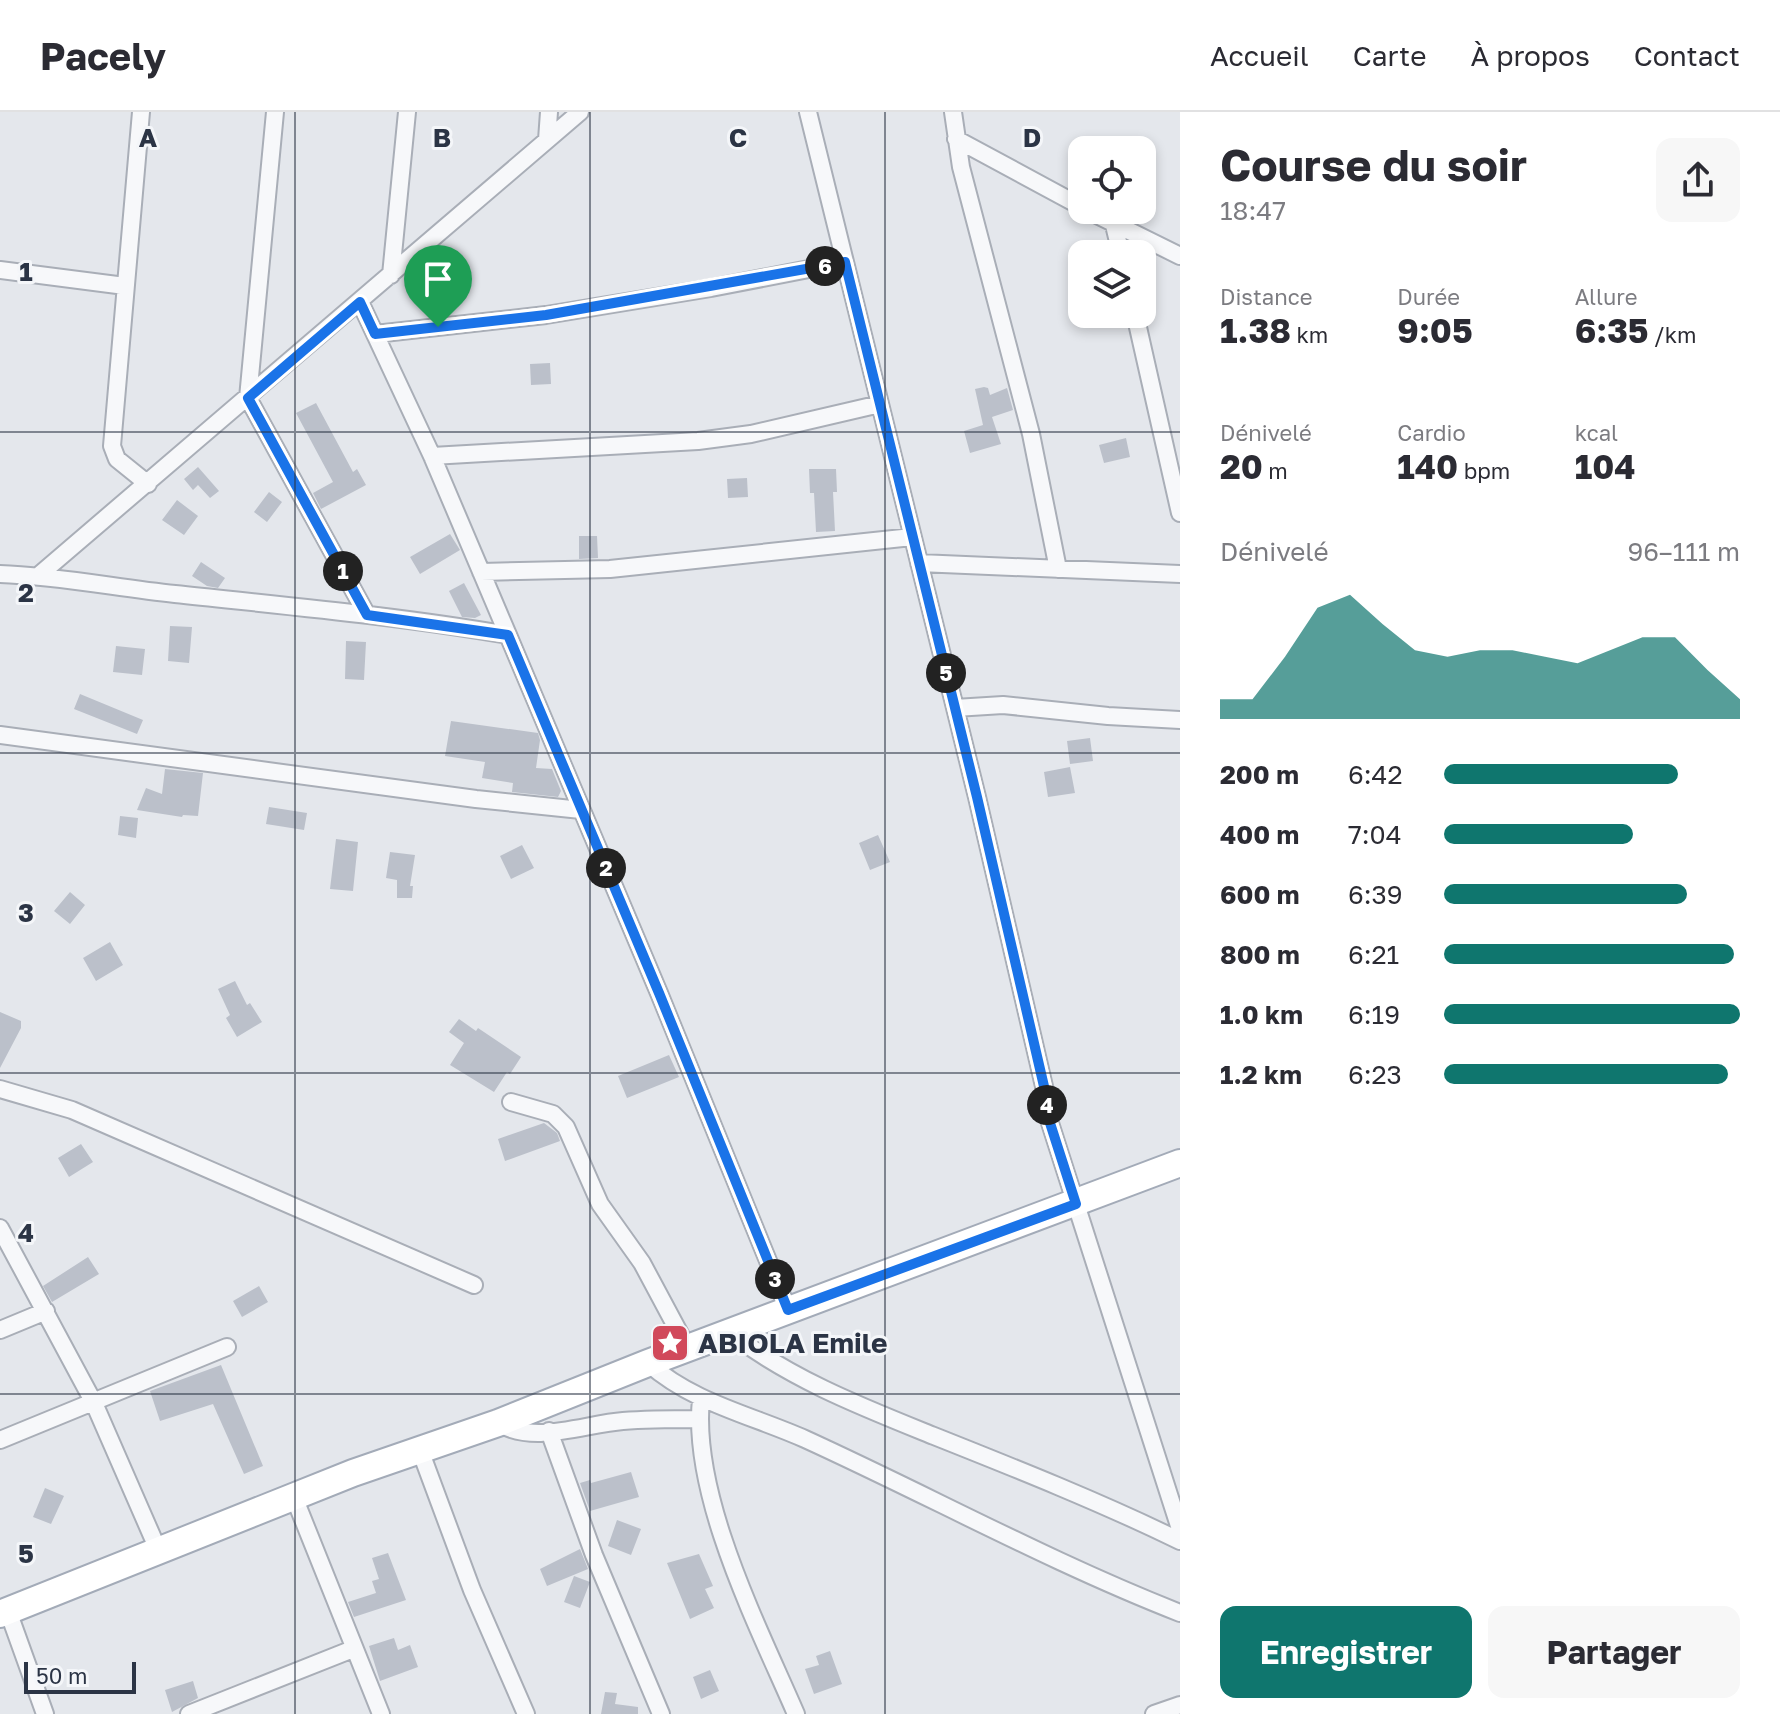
<!DOCTYPE html>
<html lang="fr">
<head>
<meta charset="utf-8">
<style>
  body { margin:0; font-family:"Golos Text",sans-serif; background:#f7f7f7; color:#2b2b33; height:100vh; display:flex; flex-direction:column; font-size:30px; white-space:nowrap }
  * { box-sizing:border-box; margin:0 }
  p { font-size:26px; color:#7c7c81 }
  .icon { flex:none; width:44px; height:44px; fill:none; stroke:currentColor; stroke-width:2; stroke-linecap:round; stroke-linejoin:round }
  .map { position:relative; flex:1; overflow:hidden }
  .sheet { display:flex; flex-direction:column; background:#fff; width:600px }
  .sheet>* { flex:none }
  .controls { position:absolute; left:1068px; top:24px; display:grid; gap:16px }
  .controls a { display:grid; place-items:center; width:88px; height:88px; border-radius:16px; background:#fff; box-shadow:0 4px 12px #0003; font-size:40px }
  .scale { position:absolute; left:24px; bottom:20px; width:112px; box-sizing:border-box; padding-left:8px; border:4px solid #2b3445; border-top:0; font-size:22px; line-height:28px; white-space:nowrap; color:#2b3445; -webkit-text-stroke:6px #f4f6f9; paint-order:stroke }
  .pin { position:absolute; display:grid; place-items:center; width:68px; height:68px; color:#fff; margin:-82px -34px; border-radius:50% 50% 50% 0; rotate:-45deg; box-shadow:0 0 8px #0007 }
  .pin .icon { rotate:45deg }
  .km { position:absolute; width:40px; height:40px; margin:-20px; border-radius:50%; background:#222; color:#fff; font-size:22px; line-height:40px; text-align:center }
  .round { display:grid; place-items:center; flex:none; width:84px; height:84px; border-radius:16px; background:#f7f7f7 }
  .head { display:flex; align-items:center; justify-content:space-between; height:136px; padding:0 40px }
  h1 { font-size:44px; font-weight:700; line-height:60px }
  .stats { display:grid; grid-template-columns:repeat(3,1fr); gap:12px; height:136px; padding:8px 40px }
  .stats div { display:grid; align-content:center }
  .stats b { font-size:34px; font-weight:700 }
  .stats small { font-size:22px; font-weight:400 }
  .stats p { font-size:22px }
  .chart { height:224px; padding:16px 40px }
  .chart p { display:flex; justify-content:space-between }
  .chart svg { width:100%; height:144px; margin-top:8px; fill:#0f766e; opacity:.7 }
  .primary-button { display:flex; gap:16px; margin-top:auto; padding:16px 40px }
  .primary-button a { flex:1; height:92px; border-radius:16px; background:#0f766e; color:#fff; font-size:32px; font-weight:700; line-height:92px; text-align:center }
  .primary-button a+a { background:#f7f7f7; color:#2b2b33 }
  ul { padding:0 40px; list-style:none; font-size:26px }
  li { display:grid; grid-template-columns:128px 96px 1fr; align-items:center; height:60px }
  li i { height:20px; border-radius:10px; background:#0f766e }
  header { display:flex; align-items:center; gap:48px; box-sizing:border-box; height:112px; padding:0 40px; background:#fff; border-bottom:2px solid #e1e1e2 }
  header strong { font-size:38px }
  nav { display:flex; gap:44px; margin-inline-start:auto; font-size:28px }
  main { display:flex; flex:1; min-height:0 }
  .map>svg:first-child { display:block }
  .building { fill:#bbc0ca }
  .lines { fill:none; stroke-linecap:round; stroke-linejoin:round }
  .street-casing { stroke:#a9aeb7; stroke-width:20 }
  .primary-casing { stroke:#a3abb8; stroke-width:30 }
  .street { stroke:#f7f8fa; stroke-width:16 }
  .primary { stroke:#fff; stroke-width:26 }
  .route-casing { stroke:#fff; stroke-width:16 }
  .route { stroke:#1a73e8; stroke-width:10 }
  .grid { fill:none; stroke:#2b3445; stroke-width:2; stroke-opacity:0.55 }
  .labels { text-anchor:middle; stroke-width:6; stroke-linejoin:round; paint-order:stroke }
  .poi-label { font-size:28px; font-weight:bold; fill:#2b3445; stroke:#f4f6f9; text-anchor:start }
  .grid-label { font-size:26px; text-anchor:middle; font-weight:bold; fill:#2b3445; stroke:#f4f6f9; stroke-width:6; stroke-linejoin:round; paint-order:stroke }
</style>
</head>
<body>
<header>
<strong>Pacely</strong>
<nav><a>Accueil</a><a>Carte</a><a>À propos</a><a>Contact</a></nav>
</header>
<main>
<div class="map">
<svg width="1180" height="1602" viewBox="0 0 1180 1602">
  <rect width="100%" height="100%" fill="#e4e7ec"/>
  <!-- building -->
  <path class="building" d="M550 251 551 272 531 273 530 252Z
    M984 275 988 276 990 283 1007 276 1013 298 992 305 1001 332 970 341 964 319 983 313 975 277Z
    M316 291 353 360 357 357 366 373 321 397 313 381 333 370 296 301Z
    M1126 326 1130 345 1104 351 1099 333Z
    M198 355 219 379 210 386 198 373 193 378 184 367Z
    M809 357H836L837 380H833L835 419 816 420 814 381H810Z
    M747 366 748 385 728 386 727 367Z
    M269 380 282 390 267 410 254 400Z
    M177 388 198 404 184 423 162 408Z
    M450 422 460 438 420 462 410 445Z
    M579 424H597L598 446 579 447Z
    M201 450 225 466 218 476 207 474 192 464Z
    M464 471 481 503 475 506 462 505 449 479Z
    M170 514 192 515 189 551 168 549Z
    M346 529 366 530 364 568 345 567Z
    M116 534 145 537 142 563 113 560Z
    M80 582 143 608 137 622 74 597Z
    M451 609 538 621 540 628 536 656 552 657 561 679 558 685 512 680 513 671 482 666 485 650 445 644Z
    M1090 626 1093 649 1070 652 1067 629Z
    M1070 655 1075 681 1048 685 1044 660Z
    M165 657 203 661 198 704 183 703 182 705 137 698 146 676 162 682Z
    M269 695 307 701 304 718 266 712Z
    M120 704 138 706 136 726 118 723Z
    M878 723 890 750 870 758 859 731Z
    M336 727 358 730 353 779 330 777Z
    M522 733 534 756 511 767 500 744Z
    M390 740 415 743 410 774H413L412 786H397V768L386 766Z
    M70 780 85 793 70 812 54 799Z
    M110 830 123 853 96 869 83 846Z
    M235 869 247 893 250 891 262 910 237 925 226 906 230 903 218 877Z
    M0 900 21 909V916L0 956Z
    M459 907 476 919 478 916 521 945 510 962 507 960 494 980 450 953 464 931 449 920Z
    M669 943 679 965 627 986 618 964Z
    M544 1011 557 1021 560 1029 505 1049 498 1027Z
    M81 1032 93 1050 69 1065 58 1046Z
    M88 1145 99 1162 52 1190 43 1174Z
    M259 1174 268 1190 242 1205 233 1189Z
    M221 1253 263 1354 244 1362 213 1292 160 1309 150 1279Z
    M631 1360 639 1385 590 1399 580 1371 590 1368 591 1371Z
    M45 1376 64 1384 51 1412 33 1405Z
    M617 1408 641 1417 631 1443 608 1434Z
    M580 1437 588 1457 547 1474 540 1457Z
    M388 1441 406 1488 354 1505 348 1490 376 1481 372 1469 379 1467 372 1446Z
    M699 1442 713 1474 705 1477 714 1496 690 1507 667 1451Z
    M574 1464 590 1470 580 1496 564 1490Z
    M394 1526 398 1538 410 1533 418 1555 380 1569 369 1534Z
    M830 1539 842 1572 814 1582 805 1557 819 1553 816 1544Z
    M710 1558 719 1579 701 1587 693 1565Z
    M193 1569 198 1586 172 1600 165 1578Z
    M605 1580 617 1581 615 1592 638 1595V1602H601Z"/>
  <g class="lines">
    <!-- street casing -->
    <g class="street-casing">
      <path id="street" d="M141 0 112 334 117 347 148 372
        M275 0 248 286 367 503
        M808 0 977 685 1046 983 1050 1011 1180 1417
        M953 0 961 55 1031 322 1058 457
        M956 27 1082 95
        M547 28 549 0
        M1087 98 1180 144
        M1114 113 1121 142
        M0 158 125 174
        M391 163 407 0
        M360 190 432 344 508 523
        M1135 202 1180 401
        M375 222 546 203 711 176 845 150
        M432 344 698 329 751 322 880 292
        M919 451 1180 462
        M481 460 610 457 912 425
        M0 462C59 464 117 476 175 482 286 494 398 504 508 523L659 881 788 1198
        M38 464 580 0
        M955 596 1003 593 1108 604 1180 608
        M0 623 476 687 581 698
        M0 977 72 998 474 1173
        M511 990 553 1002 566 1015 600 1092 642 1151 688 1237
        M0 1116 94 1291 159 1440
        M0 1218 46 1199
        M729 1220C792 1268 862 1295 934 1324 1017 1357 1100 1390 1180 1429
        M648 1251C693 1291 751 1303 805 1327 930 1384 1052 1451 1180 1501
        M701 1287C691 1384 758 1514 796 1602
        M498 1311C534 1333 584 1312 623 1309 648 1307 674 1307 699 1307
        M549 1319 594 1443 661 1602
        M0 1328 227 1235
        M420 1338 472 1478 526 1602
        M294 1385 381 1602
        M8 1499 45 1602
        M189 1602 353 1537
        M1154 1602 1180 1593"/>
    </g>
    <!-- primary casing -->
    <g class="primary-casing">
      <path id="primary" d="M0 1502 353 1361 498 1311 648 1251 1180 1051"/>
    </g>
    <!-- street -->
    <use href="#street" class="street"/>
    <!-- primary -->
    <use href="#primary" class="primary"/>
  </g>
  <g class="lines">
    <!-- route casing -->
    <g class="route-casing">
      <path id="route" d="M845 150 977 685 1046 983 1050 1011 1076 1092 788 1198 659 881 508 523 367 503 248 286 360 190 375 222 546 203Z"/>
    </g>
    <!-- route -->
    <use href="#route" class="route"/>
  </g>
  <!-- grid -->
  <path class="grid" d="M295 0V1602M590 0V1602M885 0V1602M0 320H1180M0 641H1180M0 961H1180M0 1282H1180"/>
  <!-- icons -->
  <defs>
    <g id="sight-square" transform="scale(2)"><rect x="-9" y="-9" width="18" height="18" rx="4" fill="#d1495b" stroke="#f4f6f9"/><path d="M0-6L1.8-2.2L6-1.7L2.9 1.2L3.7 5.4L0 3.3L-3.7 5.4L-2.9 1.2L-6-1.7L-1.8-2.2Z" fill="#fff"/></g>
  </defs>
  <g fill-rule="evenodd">
    <use href="#sight-square" x="670" y="1231"/>
  </g>
  <g class="labels">
    <!-- poi labels -->
    <g class="poi-label">
      <text x="698" y="1241">ABIOLA Emile</text>
    </g>
  </g>
  <g class="grid-label">
    <text x="148" y="35">A</text>
    <text x="442" y="35">B</text>
    <text x="738" y="35">C</text>
    <text x="1032" y="35">D</text>
    <text x="26" y="169">1</text>
    <text x="26" y="490">2</text>
    <text x="26" y="810">3</text>
    <text x="26" y="1130">4</text>
    <text x="26" y="1451">5</text>
  </g>
</svg>
<div class="controls">
<a><svg class="icon" aria-label="locate" viewBox="0 0 24 24"><circle cx="12" cy="12" r="6"/><path d="M12 2v4M12 18v4M2 12h4M18 12h4"/></svg></a>
<a><svg class="icon" aria-label="layers" viewBox="0 0 24 24"><path d="M12 4l9 5-9 5-9-5zM3 14l9 5 9-5"/></svg></a>
</div>
<div class="scale">50 m</div>
<div class="pin" style="left:438px;top:215px;background:#1e9e55"><svg class="icon" aria-label="arrive" viewBox="0 0 24 24"><path d="M6 21V4h12l-3 4 3 4H6"/></svg></div>
<b class="km" style="left:343px;top:459px">1</b>
<b class="km" style="left:606px;top:756px">2</b>
<b class="km" style="left:775px;top:1167px">3</b>
<b class="km" style="left:1047px;top:993px">4</b>
<b class="km" style="left:946px;top:561px">5</b>
<b class="km" style="left:825px;top:154px">6</b>
</div>
<section class="sheet">
<div class="head"><div><h1>Course du soir</h1><p>18:47</p></div><a class="round"><svg class="icon" aria-label="share" viewBox="0 0 24 24"><path d="M12 15V3M7 8l5-5 5 5M5 13v7h14v-7"/></svg></a></div>
<div class="stats">
<div><p>Distance</p><b>1.38<small> km</small></b></div>
<div><p>Durée</p><b>9:05</b></div>
<div><p>Allure</p><b>6:35<small> /km</small></b></div>
</div>
<div class="stats">
<div><p>Dénivelé</p><b>20<small> m</small></b></div>
<div><p>Cardio</p><b>140<small> bpm</small></b></div>
<div><p>kcal</p><b>104</b></div>
</div>
<div class="chart"><p><span>Dénivelé</span>96–111 m</p>
<svg viewBox="0 0 160 44" preserveAspectRatio="none"><path d="M0 44V38L10 38L20 25L30 10L40 6L50 15L60 23L70 25L80 23L90 23L100 25L110 27L120 23L130 19L140 19L150 29L160 38V44z"/></svg>
</div>
<ul>
<li><b>200 m</b>6:42<i style="width:79%"></i></li>
<li><b>400 m</b>7:04<i style="width:64%"></i></li>
<li><b>600 m</b>6:39<i style="width:82%"></i></li>
<li><b>800 m</b>6:21<i style="width:98%"></i></li>
<li><b>1.0 km</b>6:19<i style="width:100%"></i></li>
<li><b>1.2 km</b>6:23<i style="width:96%"></i></li>
</ul>
<div class="primary-button"><a>Enregistrer</a><a>Partager</a></div>
</section>
</main>
</body>
</html>
